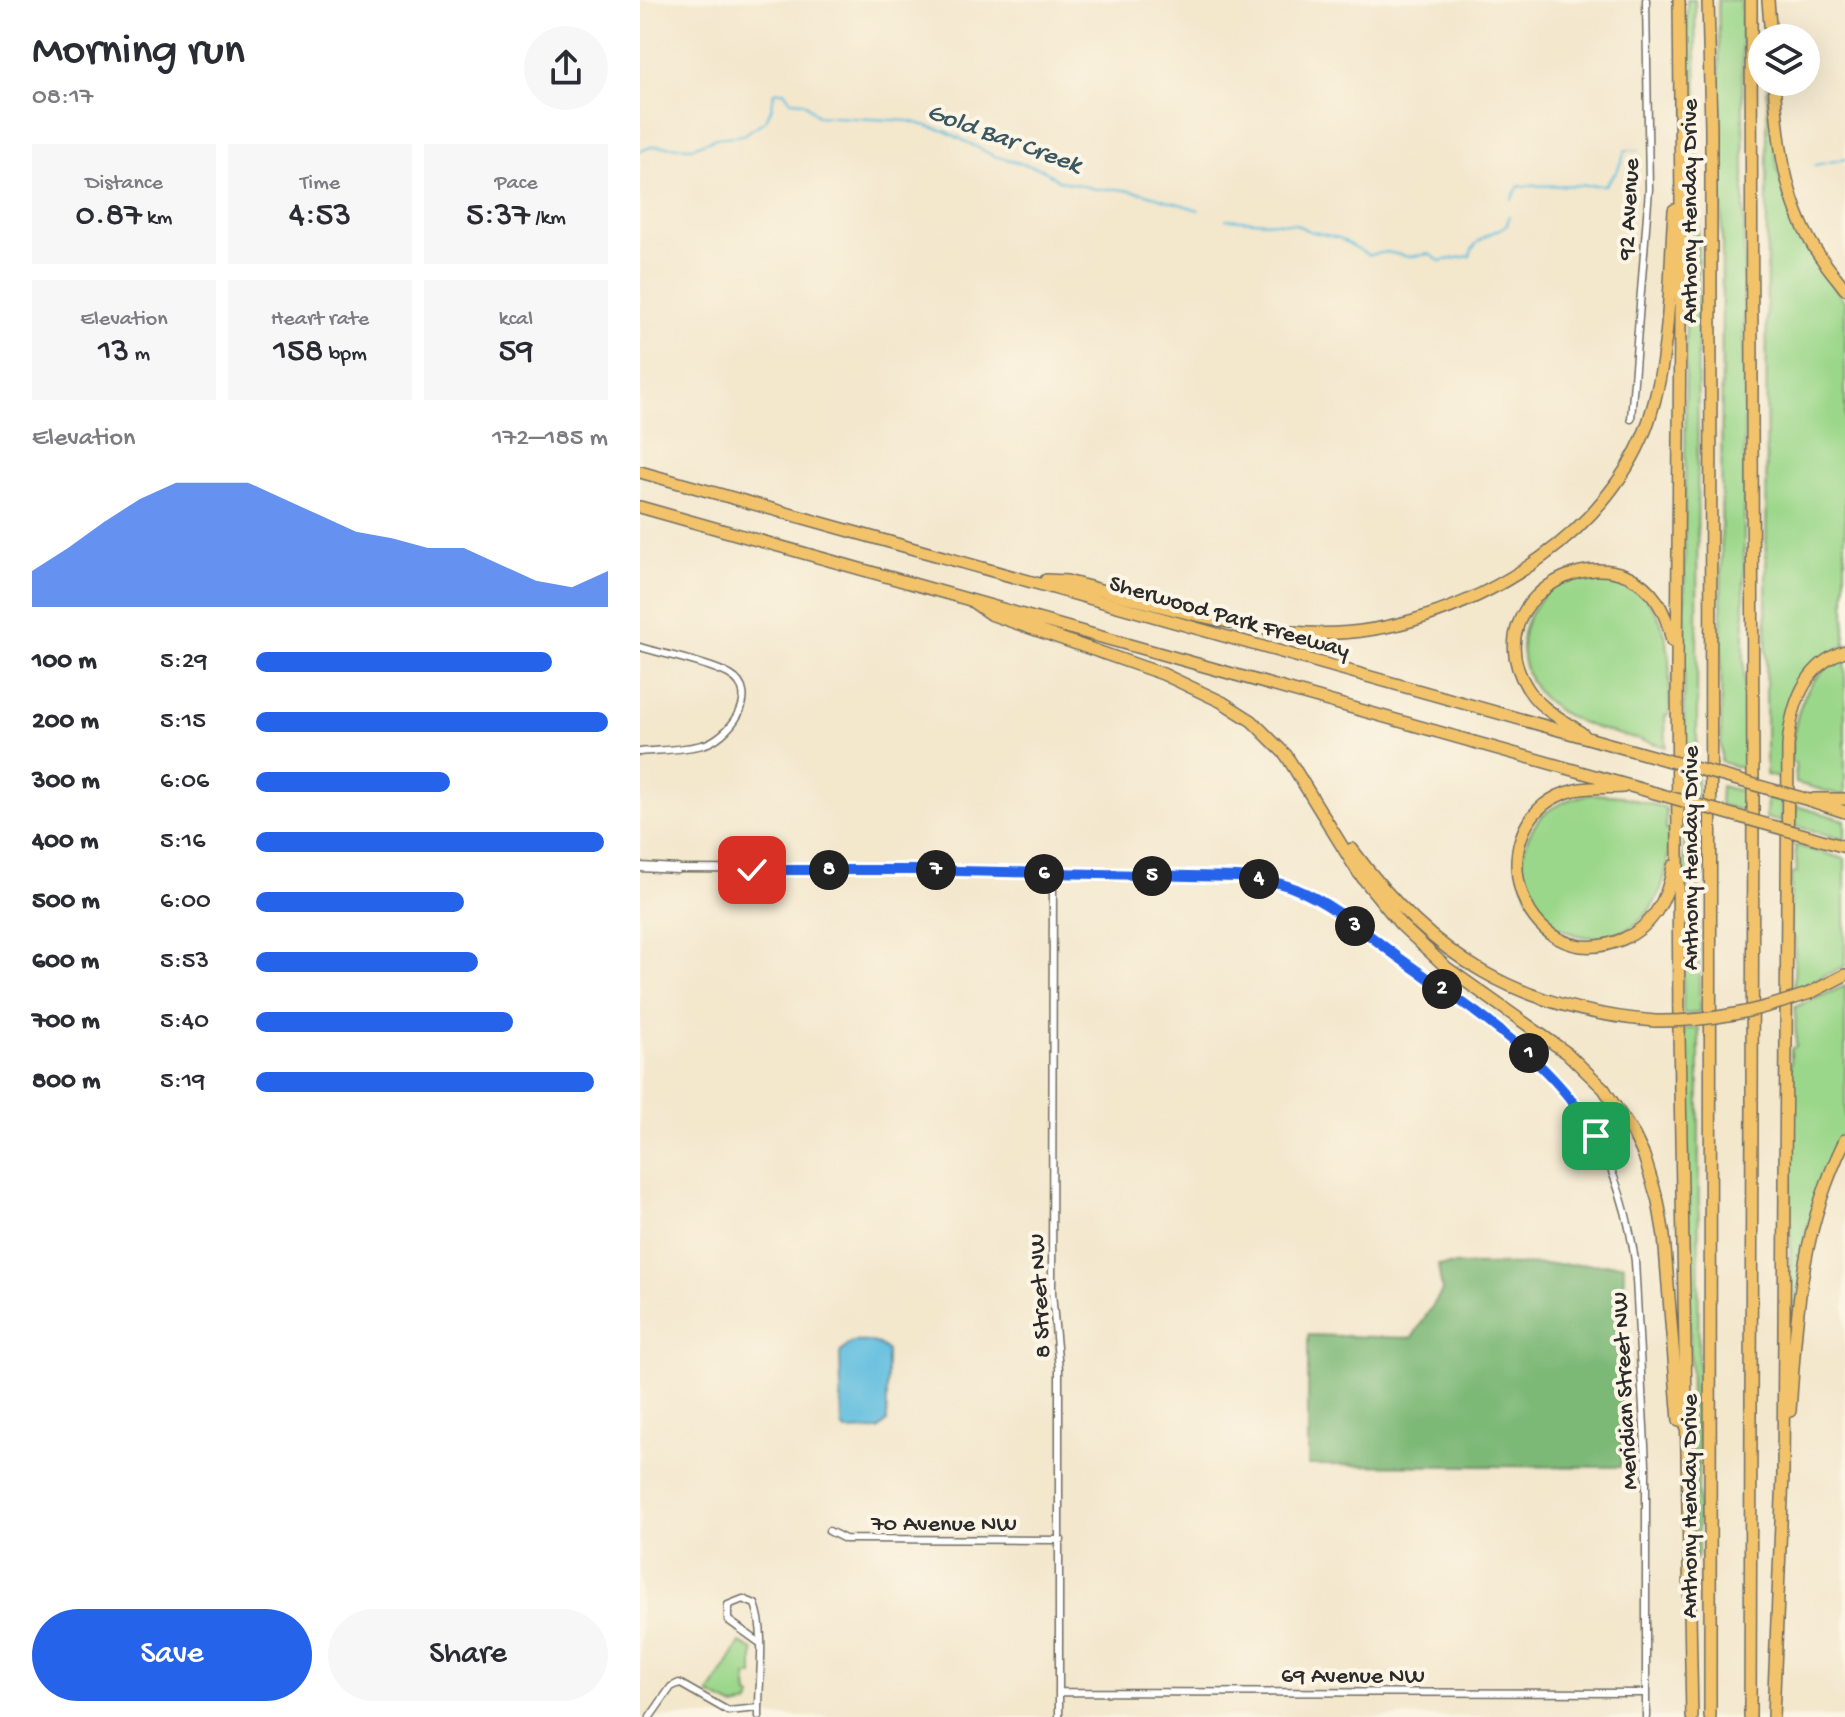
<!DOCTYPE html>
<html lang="en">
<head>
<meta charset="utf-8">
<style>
  body { margin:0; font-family:"Gochi Hand",sans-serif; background:#f7f7f7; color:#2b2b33; height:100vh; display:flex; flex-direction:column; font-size:30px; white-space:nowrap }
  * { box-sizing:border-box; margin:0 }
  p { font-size:26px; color:#7c7c81 }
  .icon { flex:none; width:44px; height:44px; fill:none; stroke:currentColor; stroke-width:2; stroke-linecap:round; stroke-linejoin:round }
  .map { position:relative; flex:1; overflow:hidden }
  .drawer { display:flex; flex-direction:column; background:#fff; width:640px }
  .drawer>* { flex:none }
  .buttons { position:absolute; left:1108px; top:24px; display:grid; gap:16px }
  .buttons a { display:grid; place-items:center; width:72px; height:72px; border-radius:50%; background:#fff; box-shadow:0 8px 32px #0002; font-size:40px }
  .pin { position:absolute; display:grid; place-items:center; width:68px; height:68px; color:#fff; margin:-34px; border-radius:16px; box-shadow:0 4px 12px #0006 }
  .km { position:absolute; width:40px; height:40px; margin:-20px; border-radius:50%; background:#222; color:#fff; font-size:22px; line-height:40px; text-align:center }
  .round { display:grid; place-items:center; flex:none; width:84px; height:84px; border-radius:42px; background:#f7f7f7 }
  .overview { display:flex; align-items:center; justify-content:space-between; height:136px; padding:0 32px }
  h1 { font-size:44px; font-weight:600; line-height:60px }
  .metrics { display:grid; grid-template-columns:repeat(3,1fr); gap:12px; height:136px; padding:8px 32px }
  .metrics div { display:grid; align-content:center; border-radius:0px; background:#f7f7f7; text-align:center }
  .metrics b { font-size:34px; font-weight:600 }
  .metrics small { font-size:22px; font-weight:400 }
  .metrics p { font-size:22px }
  .chart { height:224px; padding:16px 32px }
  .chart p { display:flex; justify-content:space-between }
  .chart svg { width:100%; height:144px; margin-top:8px; fill:#2563eb; opacity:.7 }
  .button { display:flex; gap:16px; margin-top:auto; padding:16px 32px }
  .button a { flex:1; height:92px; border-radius:48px; background:#2563eb; color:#fff; font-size:32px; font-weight:600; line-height:92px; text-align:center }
  .button a+a { background:#f7f7f7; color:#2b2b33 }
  ul { padding:0 32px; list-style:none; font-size:26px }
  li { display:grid; grid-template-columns:128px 96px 1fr; align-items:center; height:60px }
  li i { height:20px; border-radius:10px; background:#2563eb }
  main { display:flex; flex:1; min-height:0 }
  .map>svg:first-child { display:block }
  .green { fill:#9bd78a; stroke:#63815a; stroke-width:2 }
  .forest { fill:#7cb876; stroke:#547250; stroke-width:2 }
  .water { fill:#60bedf; stroke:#467485; stroke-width:2 }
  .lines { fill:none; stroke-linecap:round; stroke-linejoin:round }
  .stream { stroke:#60bedf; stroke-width:2 }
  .minor-casing { stroke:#716d63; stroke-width:9 }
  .tertiary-casing { stroke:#716d63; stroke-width:11 }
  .motorway-casing { stroke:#716d63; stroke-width:14 }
  .minor { stroke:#fff; stroke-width:6 }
  .tertiary { stroke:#fff; stroke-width:8 }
  .motorway { stroke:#f2c36a; stroke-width:11 }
  .motorway-bridge-casing { stroke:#716d63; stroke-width:14; stroke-linecap:butt }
  .motorway-bridge { stroke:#f2c36a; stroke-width:11 }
  .route-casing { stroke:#fff; stroke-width:16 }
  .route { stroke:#2563eb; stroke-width:10 }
  .labels { text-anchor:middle; stroke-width:8; stroke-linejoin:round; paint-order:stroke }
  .street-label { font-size:24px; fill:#2b2b2b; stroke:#fcf5e5 }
  .water-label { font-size:26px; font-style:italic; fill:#3b5761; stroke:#fcf5e5 }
</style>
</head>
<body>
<main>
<section class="drawer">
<div class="overview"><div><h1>Morning run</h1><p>08:17</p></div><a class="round"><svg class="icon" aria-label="share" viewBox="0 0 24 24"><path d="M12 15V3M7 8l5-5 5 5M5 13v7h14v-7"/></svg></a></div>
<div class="metrics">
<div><p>Distance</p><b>0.87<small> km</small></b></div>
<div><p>Time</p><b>4:53</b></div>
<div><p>Pace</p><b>5:37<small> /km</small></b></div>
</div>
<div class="metrics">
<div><p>Elevation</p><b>13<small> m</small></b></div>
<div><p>Heart rate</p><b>158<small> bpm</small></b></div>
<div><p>kcal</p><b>59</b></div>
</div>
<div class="chart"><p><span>Elevation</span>172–185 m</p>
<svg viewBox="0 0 160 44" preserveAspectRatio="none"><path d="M0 44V33L10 26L20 18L30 11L40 6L50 6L60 6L70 11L80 16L90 21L100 23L110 26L120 26L130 31L140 36L150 38L160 33V44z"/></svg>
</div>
<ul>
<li><b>100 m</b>5:29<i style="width:84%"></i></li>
<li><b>200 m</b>5:15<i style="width:100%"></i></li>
<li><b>300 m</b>6:06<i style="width:55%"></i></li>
<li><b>400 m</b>5:16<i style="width:99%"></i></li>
<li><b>500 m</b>6:00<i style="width:59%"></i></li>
<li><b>600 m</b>5:53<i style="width:63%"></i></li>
<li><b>700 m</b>5:40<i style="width:73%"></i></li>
<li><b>800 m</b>5:19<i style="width:96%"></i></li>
</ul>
<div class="button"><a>Save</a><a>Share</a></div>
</section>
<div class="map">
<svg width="1205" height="1717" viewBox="0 0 1205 1717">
  <rect width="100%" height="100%" fill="#fcf5e5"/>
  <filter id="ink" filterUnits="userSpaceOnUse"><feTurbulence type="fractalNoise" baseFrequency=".0125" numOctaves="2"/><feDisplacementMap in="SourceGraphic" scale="16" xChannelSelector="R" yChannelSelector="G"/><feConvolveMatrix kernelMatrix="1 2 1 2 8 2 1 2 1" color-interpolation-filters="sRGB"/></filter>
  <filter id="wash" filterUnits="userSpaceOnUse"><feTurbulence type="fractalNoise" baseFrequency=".006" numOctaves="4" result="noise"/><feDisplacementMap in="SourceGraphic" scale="32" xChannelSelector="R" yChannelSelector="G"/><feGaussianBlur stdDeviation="1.8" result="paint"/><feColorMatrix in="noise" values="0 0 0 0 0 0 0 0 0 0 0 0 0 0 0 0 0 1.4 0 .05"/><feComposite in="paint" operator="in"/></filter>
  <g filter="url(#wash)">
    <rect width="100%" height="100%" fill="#f3e7cc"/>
    <!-- green -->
    <path class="green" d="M1047 0H1055L1058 167 1057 755 1044 752Z
      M1078 0H1101L1104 165V769L1081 762 1082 190Z
      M1127 83 1138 173 1151 214 1170 254 1205 302V646C1143 669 1143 723 1142 779L1126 775Z
      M950 574C959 575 971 575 980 579 989 581 995 587 1001 593 1035 625 1030 672 1029 715L1025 716 1026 747C990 736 946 730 916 709 881 684 870 637 898 603 901 599 905 592 909 588 920 581 938 578 950 574Z
      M1205 656V796L1156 783 1155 763H1150C1154 718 1161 677 1205 656Z
      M1043 775 1057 779V798L1044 794Z
      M1081 786 1104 792V811L1080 805Z
      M954 794 981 796 1026 808V830H1029C1029 852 1028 876 1018 896 977 978 856 926 887 840 898 810 924 798 954 794Z
      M1127 798 1142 802 1141 822 1126 818Z
      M1156 806 1205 820V840L1156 826Z
      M1044 813 1059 817V1013L1043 1014Z
      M1155 845 1205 859V966L1154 990 1155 939 1150 937 1151 874 1157 873Z
      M1205 986V1131L1168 1225 1150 1342 1151 1049 1156 1046 1155 1007Z
      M1059 1028 1058 1555 1056 1559 1054 1554 1044 1029Z
      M100 1643 113 1650V1676H106L108 1695 112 1697 108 1704 95 1707 69 1694Z"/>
    <!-- forest -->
    <path class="forest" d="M984 1264 981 1467 668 1465V1335L772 1338 802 1291 798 1265Z"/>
    <!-- water -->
    <path class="water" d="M211 1342C225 1342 238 1339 247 1351V1422L239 1430 205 1431 202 1426 200 1353Z"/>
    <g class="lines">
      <!-- stream -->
      <path class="stream" d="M0 151 14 146 53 147 76 138 103 135 126 120 132 107 134 92 144 91 151 101 164 102 177 116 269 121 305 131 354 156 402 169 418 180 456 189H478L503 193 559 210
        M1175 165 1205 159
        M871 199 879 186 965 185 977 171 986 150H999
        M586 219 655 224 669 231 699 238 728 255 747 252 769 257 789 254 800 261 830 256C833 239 853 233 867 225L869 216"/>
    </g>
  </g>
  <g filter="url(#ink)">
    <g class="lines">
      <!-- minor casing -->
      <g class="minor-casing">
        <path id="minor" d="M991 419 1009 189 1006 0
          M0 647C23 654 72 664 90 675 123 694 88 739 62 745 43 750 20 750 0 752
          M37 869 273 870 596 877C628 879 654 888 683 903 724 932 765 962 807 992 831 1009 857 1026 880 1045 947 1100 983 1176 995 1261L1006 1464V1717
          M413 874 412 1293 419 1369V1717
          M189 1531 205 1539 421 1540
          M420 1692 1006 1693
          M10 1717 31 1687 39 1683 88 1711 119 1708
          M119 1717V1708C119 1678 126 1631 115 1604L103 1599 88 1605V1620L120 1643"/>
      </g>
      <!-- tertiary casing -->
      <g class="tertiary-casing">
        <path id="tertiary" d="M0 867 37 869"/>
      </g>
      <!-- motorway casing -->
      <g class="motorway-casing">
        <path id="motorway" d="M1039 0 1041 208 1037 666 1039 1034 1052 1717
          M1068 0 1071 128 1070 1717
          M1128 0 1131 38
          M1134 82C1138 139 1144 199 1175 249 1184 263 1195 276 1205 289
          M0 472 1026 760
          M0 507 1015 793
          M406 580 427 581C501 600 576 624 652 632 741 641 831 608 902 557 948 524 991 475 1009 420 1031 352 1029 281 1034 210
          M330 600 350 614 523 674 582 702 612 721 646 755 718 872 761 925 807 968 927 1053 964 1089 994 1135 1004 1156 1018 1201 1024 1236 1039 1421
          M946 737C930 722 907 714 893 696 815 594 1005 501 1032 641
          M983 787C967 788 950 787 935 790 831 816 879 983 983 939 1014 926 1028 897 1033 866
          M1174 799H1205
          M1169 800 1205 812
          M1168 836 1205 847
          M712 849C792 958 880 1010 1015 1021
          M1170 993 1205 975
          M1150 1411C1157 1312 1160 1232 1205 1140
          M1110 1717 1113 798 1111 0
          M1133 1717 1143 1475 1148 746C1151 707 1164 665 1205 651"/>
      </g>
      <!-- minor -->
      <use href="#minor" class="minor"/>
      <!-- tertiary -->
      <use href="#tertiary" class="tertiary"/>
      <!-- motorway -->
      <use href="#motorway" class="motorway"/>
      <!-- motorway-bridge casing -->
      <g class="motorway-bridge-casing">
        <path id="motorway-bridge" d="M1026 760 1169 800
          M1015 793 1168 836
          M1015 1021C1070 1022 1119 1011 1170 993"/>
      </g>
      <!-- motorway-bridge -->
      <use href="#motorway-bridge" class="motorway-bridge"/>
    </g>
  </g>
  <g class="lines" filter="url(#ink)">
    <!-- route casing -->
    <g class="route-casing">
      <path id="route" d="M112 870H273L596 877C617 878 636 881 656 889 693 904 725 933 758 957 832 1010 909 1056 956 1136"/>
    </g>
    <!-- route -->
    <use href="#route" class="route"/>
  </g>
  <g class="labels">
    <!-- street labels -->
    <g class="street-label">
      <text transform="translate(987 209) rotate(-87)" y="8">92 Avenue</text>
      <text transform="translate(1048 211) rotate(-90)" y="8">Anthony Henday Drive</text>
      <text transform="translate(590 615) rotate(16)" y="8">Sherwood Park Freeway</text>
      <text transform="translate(1049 858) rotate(-90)" y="8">Anthony Henday Drive</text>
      <text transform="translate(398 1296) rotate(-93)" y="8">8 Street NW</text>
      <text transform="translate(983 1391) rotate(-93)" y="8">Meridian Street NW</text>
      <text transform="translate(1048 1506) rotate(-90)" y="8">Anthony Henday Drive</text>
      <text x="304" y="1530">70 Avenue NW</text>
      <text x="713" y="1682">69 Avenue NW</text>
    </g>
    <!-- water labels -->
    <g class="water-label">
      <text transform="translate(365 136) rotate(20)" y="9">Gold Bar Creek</text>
    </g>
  </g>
</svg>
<div class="buttons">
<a><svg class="icon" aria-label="layers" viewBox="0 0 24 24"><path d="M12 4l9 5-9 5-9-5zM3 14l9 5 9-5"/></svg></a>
</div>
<div class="pin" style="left:956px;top:1136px;background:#1e9e55"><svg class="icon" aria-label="arrive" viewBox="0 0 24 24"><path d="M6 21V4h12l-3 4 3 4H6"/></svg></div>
<div class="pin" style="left:112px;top:870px;background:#d93025"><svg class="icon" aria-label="check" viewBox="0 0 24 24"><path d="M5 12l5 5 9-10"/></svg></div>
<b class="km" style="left:889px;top:1053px">1</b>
<b class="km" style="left:802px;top:989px">2</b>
<b class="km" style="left:715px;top:926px">3</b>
<b class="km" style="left:619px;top:879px">4</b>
<b class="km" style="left:512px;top:876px">5</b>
<b class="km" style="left:404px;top:874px">6</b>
<b class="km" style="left:296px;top:870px">7</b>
<b class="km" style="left:189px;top:870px">8</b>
</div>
</main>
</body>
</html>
